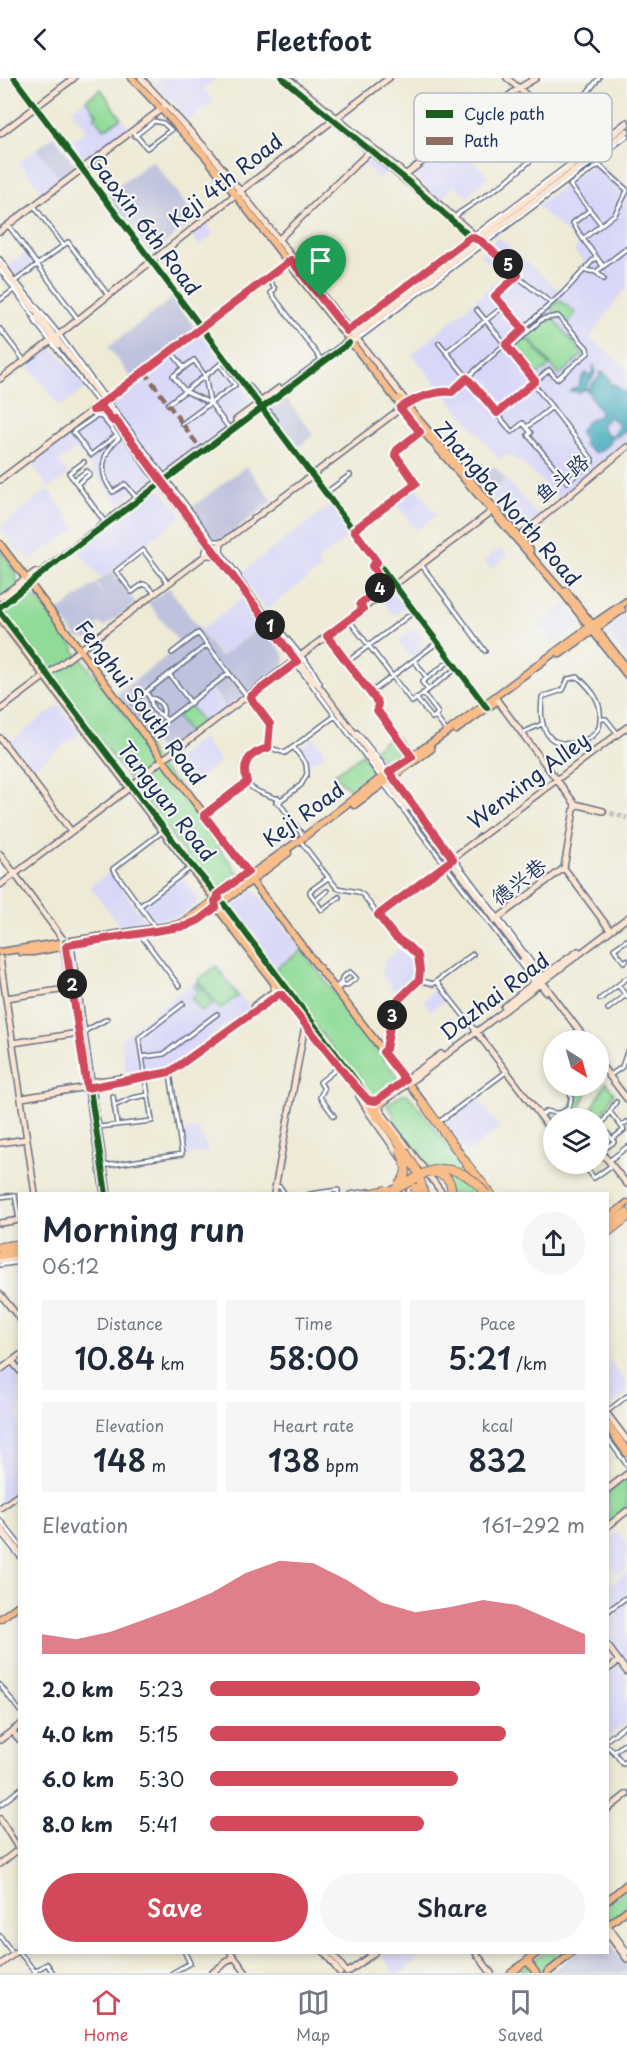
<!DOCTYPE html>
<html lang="en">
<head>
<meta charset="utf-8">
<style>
  body { margin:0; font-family:"Playpen Sans","LXGW WenKai TC",sans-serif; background:#f6f6f7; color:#1f2937; height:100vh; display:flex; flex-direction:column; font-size:22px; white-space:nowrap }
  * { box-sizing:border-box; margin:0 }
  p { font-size:20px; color:#747a83 }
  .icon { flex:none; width:33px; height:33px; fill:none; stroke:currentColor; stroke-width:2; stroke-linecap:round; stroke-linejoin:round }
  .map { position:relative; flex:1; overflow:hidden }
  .drawer { position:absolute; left:18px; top:1114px; width:591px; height:762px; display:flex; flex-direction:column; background:#fff; border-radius:0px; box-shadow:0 3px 9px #0003 }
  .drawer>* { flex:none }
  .needle { width:39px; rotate:143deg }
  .controls { position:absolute; left:543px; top:952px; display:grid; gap:12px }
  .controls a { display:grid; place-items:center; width:66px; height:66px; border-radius:50%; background:#fff; box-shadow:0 3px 9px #0003; font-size:30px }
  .pin { position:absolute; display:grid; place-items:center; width:51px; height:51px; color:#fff; margin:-62px -26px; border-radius:50% 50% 50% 0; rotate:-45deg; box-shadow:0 0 6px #0007 }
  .pin .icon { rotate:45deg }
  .km { position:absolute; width:30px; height:30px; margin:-15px; border-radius:50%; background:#222; color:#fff; font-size:16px; line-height:30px; text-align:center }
  .round { display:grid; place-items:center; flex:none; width:63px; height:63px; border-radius:32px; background:#f6f6f7 }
  .head { display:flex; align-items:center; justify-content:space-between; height:102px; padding:0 24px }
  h1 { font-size:33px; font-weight:600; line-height:45px }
  .metrics { display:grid; grid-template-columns:repeat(3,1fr); gap:9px; height:102px; padding:6px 24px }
  .metrics div { display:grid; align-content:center; border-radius:0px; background:#f6f6f7; text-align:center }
  .metrics b { font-size:30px; font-weight:600 }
  .metrics small { font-size:16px; font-weight:400 }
  .metrics p { font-size:16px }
  .chart { height:168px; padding:12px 24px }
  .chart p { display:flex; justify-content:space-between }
  .chart svg { width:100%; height:108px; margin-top:6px; fill:#d1495b; opacity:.7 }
  .primary-button { display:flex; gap:12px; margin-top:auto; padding:12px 24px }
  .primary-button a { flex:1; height:69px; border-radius:36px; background:#d1495b; color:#fff; font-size:24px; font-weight:600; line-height:69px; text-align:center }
  .primary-button a+a { background:#f6f6f7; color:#1f2937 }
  ul { padding:0 24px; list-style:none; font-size:20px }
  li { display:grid; grid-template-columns:96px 72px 1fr; align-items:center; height:45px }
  li i { height:15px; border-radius:8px; background:#d1495b }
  header { display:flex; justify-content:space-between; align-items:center; height:78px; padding:0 24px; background:#fff; font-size:27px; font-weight:600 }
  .tab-bar { display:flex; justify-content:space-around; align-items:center; height:84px; border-top:2px solid #e0e1e3; background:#fff; font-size:16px; color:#747a83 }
  .tab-bar a { display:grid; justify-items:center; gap:3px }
  .tab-bar .current { color:#d1495b }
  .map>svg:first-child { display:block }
  .built { fill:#d8d7f8 }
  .industrial { fill:#bfc2dd }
  .green { fill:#90db98; stroke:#56857b; stroke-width:1.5 }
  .water { fill:#3fabbe; stroke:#2d6d8e; stroke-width:1.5 }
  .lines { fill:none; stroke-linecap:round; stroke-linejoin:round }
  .secondary-tunnel { stroke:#c4c5bd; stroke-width:5; stroke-dasharray:5 2.5; stroke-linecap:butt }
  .street-casing { stroke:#657088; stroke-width:6 }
  .secondary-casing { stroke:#657088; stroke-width:8 }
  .primary-casing { stroke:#657088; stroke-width:9 }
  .highway-casing { stroke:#657088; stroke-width:10 }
  .street { stroke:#fff; stroke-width:3 }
  .secondary { stroke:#fce5d0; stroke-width:5 }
  .primary { stroke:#f8bd89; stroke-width:6 }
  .highway { stroke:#f8bd89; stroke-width:8 }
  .highway-bridge-casing { stroke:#657088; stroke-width:10; stroke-linecap:butt }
  .highway-bridge { stroke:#f8bd89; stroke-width:8 }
  .quiet { stroke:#8d6e63; stroke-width:4.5; stroke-dasharray:9 4.5; stroke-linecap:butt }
  .cycleway-casing { stroke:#f6f6f2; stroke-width:10 }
  .cycleway { stroke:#1b5e20; stroke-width:6 }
  .route-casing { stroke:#fff; stroke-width:12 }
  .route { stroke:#d1495b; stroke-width:8 }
  .labels { text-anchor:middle; stroke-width:4.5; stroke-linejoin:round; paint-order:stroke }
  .street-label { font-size:21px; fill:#1b2f5e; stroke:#f6f6f2 }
  .key { fill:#f6f6f2; stroke:#b4bac6; stroke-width:1.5 }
  .key-label { font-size:16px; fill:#1b2f5e }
</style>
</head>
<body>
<header><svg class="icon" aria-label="back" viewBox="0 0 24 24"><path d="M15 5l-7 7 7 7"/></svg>Fleetfoot<svg class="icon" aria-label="search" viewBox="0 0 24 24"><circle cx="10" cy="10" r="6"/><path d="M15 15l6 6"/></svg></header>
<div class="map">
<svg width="627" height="1895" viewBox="0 0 627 1895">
  <rect width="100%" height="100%" fill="#f6f6f2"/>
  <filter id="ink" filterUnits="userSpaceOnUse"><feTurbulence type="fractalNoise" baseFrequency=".0167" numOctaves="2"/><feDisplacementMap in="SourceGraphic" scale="12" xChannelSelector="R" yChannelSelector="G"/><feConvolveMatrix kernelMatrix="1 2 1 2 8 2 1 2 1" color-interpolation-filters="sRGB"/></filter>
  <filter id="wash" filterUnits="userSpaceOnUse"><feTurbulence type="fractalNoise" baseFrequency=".008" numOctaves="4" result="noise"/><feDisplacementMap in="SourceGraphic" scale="24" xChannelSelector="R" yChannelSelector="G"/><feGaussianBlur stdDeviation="1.35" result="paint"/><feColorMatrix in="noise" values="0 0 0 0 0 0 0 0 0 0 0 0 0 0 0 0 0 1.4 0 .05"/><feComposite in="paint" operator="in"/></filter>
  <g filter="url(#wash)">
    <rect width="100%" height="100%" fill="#eeead5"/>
    <!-- built -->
    <path class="built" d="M163 0H217L203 10 214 24 189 42 182 36 174 23 171 24 155 6Z
      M101 10 130 51 87 84 81 83 68 66 86 52 71 32Z
      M37 71 61 103 44 116 19 84Z
      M438 75 451 87 464 75 488 97 468 119 454 108 441 122 414 98V93Z
      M373 81 388 92 380 101 363 86 366 82Z
      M597 83 627 110V213H623L590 260 627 290V362L559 420 521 384 507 377 500 382 412 277 504 197 480 177 498 159 560 213 584 186V183L574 174 579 166 537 128Z
      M205 144 214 156 199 168 190 156Z
      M26 174 36 187 18 200 9 188Z
      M198 255 205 259 235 299 248 318V326L229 345 187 376 173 384 119 426 77 371 59 384 68 397 49 410 30 384Z
      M49 270H53L86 310 60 329 27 286Z
      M506 401 539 439 526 450 517 448 489 417Z
      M416 408 437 437 416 453 395 424Z
      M48 411 77 450 52 469 51 467 32 481H29L23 474 17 472 0 449Z
      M157 411 163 413 182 438 102 500 98 498 77 471Z
      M332 426 354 455 317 483 322 490 266 532 239 496Z
      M501 470 508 478 490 491 484 483Z
      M392 515H398L407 528 394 538 382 523Z
      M244 519 264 545 221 578 201 552Z
      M566 527 581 546 554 567 538 548Z
      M626 536 627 537V582L605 553Z
      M415 550 422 560 418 564 424 573 413 582 398 563Z
      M211 611 226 631 190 658 176 638Z
      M59 627 80 655 30 693 8 665Z
      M202 660 220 684 186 710 172 686 186 672Z
      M314 660 323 671 324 679 309 685 299 671Z
      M110 794 149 848 122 851 90 808Z
      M182 799 198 820 196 827 181 838 152 842 142 829Z
      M255 812 301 871 272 893 228 832Z
      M403 868 408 872 416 883 417 900 412 908 399 918 382 898 384 883Z
      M217 886 249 929 168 990 126 996 121 961Z
      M436 908 447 921 430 933 424 924Z
      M478 1020 500 1050 466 1076 445 1048 446 1044Z
      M198 1050 209 1073 187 1077 184 1053Z
      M608 1281 627 1305V1315L608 1330Z
      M12 1288 19 1298V1411L0 1426V1296Z
      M618 1454 627 1465V1490L617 1497 608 1484V1462Z
      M627 1494V1590L608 1563V1508Z
      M617 1587 627 1599V1644L608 1659V1594Z
      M380 1875H419L422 1879 400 1895H395Z"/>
    <!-- industrial -->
    <path class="industrial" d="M54 58 76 88 75 92 61 102 37 71Z
      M152 82 196 140 154 174 147 172 106 118Z
      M173 220 193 246 191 255 131 300 108 269Z
      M284 317 314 357 297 370 271 334 272 326Z
      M246 388 273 423 221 462H215L191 430Z
      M494 388 506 401 491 415 479 403Z
      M113 493 136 525 104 549 100 545 96 548 99 553 88 561 77 560 57 534 95 506 106 520 96 505Z
      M169 510 220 579 263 547 285 578 284 587 226 630 212 610 175 638 190 658 166 675 162 674 149 660 117 616 181 567 148 525Z
      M608 1863 627 1887V1895H551L576 1875H608Z"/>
    <!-- green -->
    <path class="green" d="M101 11 121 40 104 51 94 39 97 36 86 22Z
      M559 222 576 235 568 245 551 231Z
      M554 241 583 277 559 297 527 257 543 242Z
      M526 259 550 288 536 299 512 271Z
      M0 471 17 497 16 502C24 513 35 519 44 529 55 541 64 556 74 569V573L80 579 146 664 155 684 180 709 191 725 193 736 240 797 218 814 189 782 138 712V708L133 701 128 700 3 532 5 527 0 521Z
      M190 628 204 646 190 657 176 638Z
      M394 656 409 677 388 689 374 671Z
      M362 676 375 695V699L353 720 350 717 352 714 347 708 343 706 335 696Z
      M302 872 397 998V1004L376 1020 370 1019 273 893Z
      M216 888 238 918 220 931 198 902Z
      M198 905 213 925 202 934 191 920 199 914 194 908Z
      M606 1004 614 1015 599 1043 598 1041H587Z
      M572 1008H590L580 1030 571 1041H554L553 1053 543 1039 548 1036C569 1041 576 1026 572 1008Z
      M402 1016H407L411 1020 463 1087 480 1116H449L392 1041 395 1038 387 1027Z
      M627 1400V1430L608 1444V1415Z
      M627 1811V1831L608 1845V1826Z
      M543 1875H569L543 1895H517Z"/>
    <!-- water -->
    <path class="water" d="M594 288C597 298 592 299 587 307L588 311H590L591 307 600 298 599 295 603 294 610 301V307L614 306 627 316V352L616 359 614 356 619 347 608 338 607 342 602 345V350L607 356 612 357 613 360 610 361V364L601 373 594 375 583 366 585 363 579 354 587 343 599 338 600 333 586 311 579 314 570 313 579 307 580 302 585 295 591 298Z"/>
  </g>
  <g filter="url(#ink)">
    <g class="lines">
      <!-- secondary-tunnel -->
      <path class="secondary-tunnel" d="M603 733 627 740"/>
      <!-- street casing -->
      <g class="street-casing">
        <path id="street" d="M133 54 147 70 171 52 163 45 154 43 135 58
          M570 107 599 87 627 112
          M570 107 601 146
          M34 128 63 167
          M455 139 459 135 503 106 537 77 599 0
          M8 147 77 240
          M583 161 573 145 590 132
          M484 166 517 195 519 200 551 225
          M0 181 12 198
          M603 188 583 161 615 136 627 113
          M0 192 31 234 36 245 97 323 96 328
          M584 192 596 194 604 201
          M596 194 626 171
          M518 197 495 218 523 251
          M268 201 275 211 271 215 320 280
          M14 204 68 164 108 217
          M18 206 59 256 103 317 109 318
          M0 222 15 211
          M477 232 535 303
          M350 250 627 43
          M0 251 23 281
          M351 264 355 263 627 58
          M439 265 512 354 523 345 531 355 528 357 567 404 592 384V381L533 305
          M171 273 184 290
          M446 274 504 228
          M246 306 249 307 276 342 275 345
          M111 320 110 326 213 463H221
          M210 325 205 298 194 282 173 298 185 313 210 325 229 350
          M168 326 226 282
          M407 326 439 314 452 313 563 215 596 179
          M97 330 105 332 136 374 147 391 162 408 207 468 204 477
          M497 335 549 292 557 301 588 275 587 270 558 238 542 241 509 271
          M112 343 108 346 119 360C101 375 98 396 113 414L125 406 135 418
          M108 346 102 339 96 338 73 354 91 377 117 357
          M182 346 235 307 220 287
          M527 349 552 329
          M84 384 69 395 104 443
          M74 402 87 393 90 396 77 406
          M327 414 350 397
          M222 466 221 474 239 498
          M206 478H215L363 675 380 699
          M423 489 485 573
          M155 515 148 508 143 506 132 514 116 493 143 472 168 505
          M362 530 360 526C379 511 388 511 372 487L377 484
          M268 537 312 591 320 605
          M349 542 412 624 453 593
          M327 558 378 625 377 631 412 678
          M207 567 133 624 154 652 229 595
          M172 575 198 555 246 617
          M414 582 427 600
          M347 584 415 533
          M169 596 191 625
          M428 612 422 604 451 582
          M146 614 150 620 153 631 167 642
          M370 615 438 564
          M423 615 438 635 435 638
          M249 617 270 646 268 670
          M150 620C159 621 165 628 163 637
          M416 620 432 640 435 638 447 654
          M600 641C600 644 600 648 598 651 590 666 559 672 548 657 540 646 541 632 542 619L563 612 568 601 578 599C591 611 602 623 600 641H606L618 656
          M357 654 388 693
          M522 655 542 646
          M392 698 542 898
          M383 705 534 904
          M278 720 281 722 279 726 276 724Z
          M277 721C269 717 257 715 251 709 236 695 247 671 267 670 272 670 280 673 285 675L335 638
          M281 722 301 707 307 696 306 686 294 670
          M280 726 304 759
          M205 736 247 704
          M302 765 318 786
          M320 789 337 810 358 814 363 817 395 859 414 873 420 884 419 902 394 926 386 971 384 972
          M328 800 310 813V815L322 832 339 819
          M315 823 327 813
          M140 828 190 790
          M379 838 446 786
          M155 849 113 791 162 754
          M140 856 179 908
          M627 862 614 871 624 884 627 882
          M72 868 109 1116
          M63 870 71 921
          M419 902 433 906 473 876
          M437 904 474 951
          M618 907 627 900
          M336 909 341 905 342 900 350 894 356 900 346 908 342 907 336 912
          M600 921 618 907 627 919
          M608 931 626 917
          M85 953 107 941
          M142 979 164 976 217 936
          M612 996 622 989 627 974
          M113 1018 117 1046
          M114 1028 132 1020 148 1017
          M610 1034 621 1048
          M334 1038 320 1019 324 1011 320 1004 339 989
          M540 1038 547 1033C567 1040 575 1026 569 1008
          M439 1044 506 994
          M602 1048 612 1061
          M98 1049 152 1043 139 960 183 926
          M598 1052 616 1024
          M601 1073 614 1064 612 1061 624 1052 621 1048 627 1044
          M609 1083 627 1069
          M583 1086 594 1100 611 1088
          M104 1088 182 1076 170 995
          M275 1108 280 1109 285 1116
          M310 1116 338 1112V1116
          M350 1116 369 1113
          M0 1119 15 1117 19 1142
          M0 1187 20 1184
          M609 1332 627 1318
          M608 1361 627 1387
          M0 1442 20 1467
          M0 1454 20 1479
          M608 1533 627 1519
          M0 1607 20 1633
          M608 1661 627 1646
          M608 1669 614 1674 623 1686 627 1683
          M614 1674 627 1664
          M0 1727 20 1711
          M0 1858 11 1873
          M20 1875 36 1895
          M35 1893 47 1886 53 1895
          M172 1895 190 1885 185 1875"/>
      </g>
      <!-- secondary casing -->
      <g class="secondary-casing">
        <path id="secondary" d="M14 0 486 628
          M141 0 211 76 406 323
          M282 0 476 162
          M288 0 405 96 480 162
          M507 0 561 47
          M0 56 74 0
          M405 97 519 10 536 0
          M0 153 164 29
          M278 162 370 73
          M0 186 587 963
          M37 239 58 267
          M351 255 627 46
          M0 301 51 263 235 117 389 0
          M236 342 279 310
          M143 380 162 404
          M0 402 291 182
          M354 452 415 406 395 376 397 372 422 353
          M519 459 627 369
          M0 519 35 494
          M0 526 152 408 356 257 627 53
          M279 559 313 605
          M497 622 575 726 603 733
          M0 632 404 328
          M0 660 71 753
          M367 677 407 730
          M129 710 157 686 495 431
          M575 726 564 790 610 852
          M0 776 65 864 66 869 104 1116
          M450 782 627 649
          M0 807 132 708
          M494 843 564 790
          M0 880 35 1116
          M522 883 546 914
          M6 920 73 910
          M254 928 274 913V906
          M504 929 537 902 578 873
          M475 952 554 1056
          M13 965 79 955
          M598 983 627 1021
          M405 1002 441 976
          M88 1008 89 1004 121 1000
          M359 1018 369 1035 401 1080
          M22 1020 170 995 273 918 279 916 282 917
          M0 1065 27 1061
          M598 1070 627 1106
          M406 1087 411 1098 409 1116
          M274 1116 304 953 313 947
          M443 1116 382 1035 380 1031 381 1026 627 840
          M0 1145 20 1142
          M0 1183 20 1180
          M0 1216 20 1241
          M12 1283 20 1293
          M0 1292 20 1277
          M608 1337 627 1362
          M608 1411 627 1396
          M0 1430 20 1416
          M608 1448 627 1433
          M0 1449 20 1475
          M608 1568 627 1594
          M608 1591 619 1583
          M20 1647 12 1653 20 1662
          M0 1662 12 1653
          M608 1731 627 1716
          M0 1741 20 1773
          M0 1786 20 1770
          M608 1848 627 1874
          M608 1856 627 1881
          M231 1875 246 1895
          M325 1875 340 1895
          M332 1875 347 1895 374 1875
          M476 1875 491 1895
          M0 1887 20 1871
          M212 1895 233 1879"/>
      </g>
      <!-- primary casing -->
      <g class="primary-casing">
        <path id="primary" d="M132 0 205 78 402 329 564 516 627 597
          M400 320 530 472
          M0 466 250 797 251 802 425 1027
          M566 513 627 590
          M0 540 236 849 242 861
          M560 576 622 532
          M456 652 494 625
          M354 727 431 671
          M216 828 274 905 283 914 282 917 309 950 363 1018 377 1040
          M175 851 199 842 288 775
          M0 874 176 847 185 843 304 759 386 696 447 654 589 549 627 523
          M21 874H33L100 862
          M366 1020 371 1023H377L405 1002
          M608 1140 627 1125
          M0 1541 20 1526
          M608 1822 627 1806
          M608 1847 627 1832
          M529 1881V1885L536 1895
          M511 1895 537 1875
          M547 1895 572 1875"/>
      </g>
      <!-- highway casing -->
      <g class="highway-casing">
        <path id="highway" d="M382 1024 376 1029 377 1035 404 1071
          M423 1025 467 1086 491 1116
          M608 1147 626 1135
          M608 1154 627 1139
          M0 1169 20 1166
          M0 1177 20 1174
          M608 1348 627 1374"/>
      </g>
      <!-- street -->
      <use href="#street" class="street"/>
      <!-- secondary -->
      <use href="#secondary" class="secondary"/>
      <!-- primary -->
      <use href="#primary" class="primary"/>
      <!-- highway -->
      <use href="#highway" class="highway"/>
      <!-- highway-bridge casing -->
      <g class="highway-bridge-casing">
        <path id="highway-bridge" d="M404 1072 418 1094 424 1116
          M433 1095C445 1095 453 1103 451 1116
          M398 1107C410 1096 406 1085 400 1072
          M415 1110 416 1116
          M368 1116 387 1112
          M383 1116C398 1112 408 1104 421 1097 446 1083 470 1095 486 1116"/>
      </g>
      <!-- highway-bridge -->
      <use href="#highway-bridge" class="highway-bridge"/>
      <!-- quiet -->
      <path class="quiet" d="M144 293 200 370"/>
      <!-- cycleway casing -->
      <g class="cycleway-casing">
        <path id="cycleway" d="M14 0 487 630
          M282 0 403 99 474 162 481 163
          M0 529 74 470 349 265
          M0 534 187 781 217 817 369 1020
          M65 864 68 867 106 1116"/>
      </g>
      <!-- cycleway -->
      <use href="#cycleway" class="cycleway"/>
    </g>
  </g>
  <g class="lines" filter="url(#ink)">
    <!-- route casing -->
    <g class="route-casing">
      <path id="route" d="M471 159 481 163 517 195 518 197 495 218 523 251 506 267 535 303 497 335 467 300 452 314C436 312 413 321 400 330L420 354 397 372 395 376 416 406 354 452 377 484 372 488C388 511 379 511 360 526L363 531 327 558 378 625 377 632 412 679 389 694 453 781 378 837 395 859 408 868 418 878 420 892 419 902 394 926 386 971 383 974 405 1002 376 1023 368 1022 349 1001 282 917 279 916 170 994 87 1010 66 869 68 867 186 848 199 842 216 829 215 823 219 820 217 817 248 794 204 737 247 704C241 685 249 675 268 670L270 646 250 619 297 584 115 341 113 343 103 331 93 332 291 182 347 253Z"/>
    </g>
    <!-- route -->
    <use href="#route" class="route"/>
  </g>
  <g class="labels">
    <!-- street labels -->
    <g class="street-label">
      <text transform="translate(226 103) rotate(-38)" y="7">Keji 4th Road</text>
      <text transform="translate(144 147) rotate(53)" y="7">Gaoxin 6th Road</text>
      <text transform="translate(562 401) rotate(-40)" y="7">鱼斗路</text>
      <text transform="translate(507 426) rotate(49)" y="7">Zhangba North Road</text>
      <text transform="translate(140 625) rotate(53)" y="7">Fenghui South Road</text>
      <text transform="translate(529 703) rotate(-37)" y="7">Wenxing Alley</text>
      <text transform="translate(166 724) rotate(52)" y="7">Tangyan Road</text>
      <text transform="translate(304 737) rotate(-36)" y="7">Keji Road</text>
      <text transform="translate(519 804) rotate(-37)" y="7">德兴巷</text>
      <text transform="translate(495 919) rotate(-37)" y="7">Dazhai Road</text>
    </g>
  </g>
  <!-- legend -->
  <rect x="414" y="15" width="198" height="69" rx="9" class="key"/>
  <rect x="426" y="32" width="27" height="8" fill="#1b5e20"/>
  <rect x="426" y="59" width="27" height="8" fill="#8d6e63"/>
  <g class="key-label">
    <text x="464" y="42">Cycle path</text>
    <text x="464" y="69">Path</text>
  </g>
</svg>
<div class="controls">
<a><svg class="needle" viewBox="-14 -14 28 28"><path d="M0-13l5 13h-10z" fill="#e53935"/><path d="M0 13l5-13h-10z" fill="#747a83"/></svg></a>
<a><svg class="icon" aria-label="layers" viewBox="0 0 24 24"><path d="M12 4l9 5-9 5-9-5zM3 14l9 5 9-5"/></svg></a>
</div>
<div class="pin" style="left:321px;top:219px;background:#1e9e55"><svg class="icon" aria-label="arrive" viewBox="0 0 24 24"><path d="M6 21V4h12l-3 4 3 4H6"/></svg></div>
<b class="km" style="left:270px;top:547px">1</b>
<b class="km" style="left:72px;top:906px">2</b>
<b class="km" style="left:392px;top:937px">3</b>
<b class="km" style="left:380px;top:510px">4</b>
<b class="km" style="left:508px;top:186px">5</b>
<section class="drawer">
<div class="head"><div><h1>Morning run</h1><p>06:12</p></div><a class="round"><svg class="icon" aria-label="share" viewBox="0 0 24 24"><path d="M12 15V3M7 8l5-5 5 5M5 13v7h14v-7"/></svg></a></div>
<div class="metrics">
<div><p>Distance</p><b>10.84<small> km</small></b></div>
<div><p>Time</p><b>58:00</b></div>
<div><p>Pace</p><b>5:21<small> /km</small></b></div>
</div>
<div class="metrics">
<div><p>Elevation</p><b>148<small> m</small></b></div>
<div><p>Heart rate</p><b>138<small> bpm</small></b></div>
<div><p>kcal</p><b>832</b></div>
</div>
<div class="chart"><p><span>Elevation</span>161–292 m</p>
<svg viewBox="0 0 160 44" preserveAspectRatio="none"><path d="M0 44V36L10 38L20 35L30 30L40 25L50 19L60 11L70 6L80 7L90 14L100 23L110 27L120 25L130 22L140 24L150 30L160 36V44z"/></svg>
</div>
<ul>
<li><b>2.0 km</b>5:23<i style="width:72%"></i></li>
<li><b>4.0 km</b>5:15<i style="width:79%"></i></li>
<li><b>6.0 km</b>5:30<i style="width:66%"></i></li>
<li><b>8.0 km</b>5:41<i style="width:57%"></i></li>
</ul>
<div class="primary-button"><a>Save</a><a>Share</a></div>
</section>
</div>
<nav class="tab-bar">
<a class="current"><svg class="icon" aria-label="home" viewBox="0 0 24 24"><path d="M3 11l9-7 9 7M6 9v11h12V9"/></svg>Home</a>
<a><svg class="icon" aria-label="map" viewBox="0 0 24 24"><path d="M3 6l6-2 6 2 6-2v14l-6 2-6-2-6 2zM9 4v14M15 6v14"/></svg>Map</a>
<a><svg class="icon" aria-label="saved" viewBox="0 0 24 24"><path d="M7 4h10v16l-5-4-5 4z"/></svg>Saved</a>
</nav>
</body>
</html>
